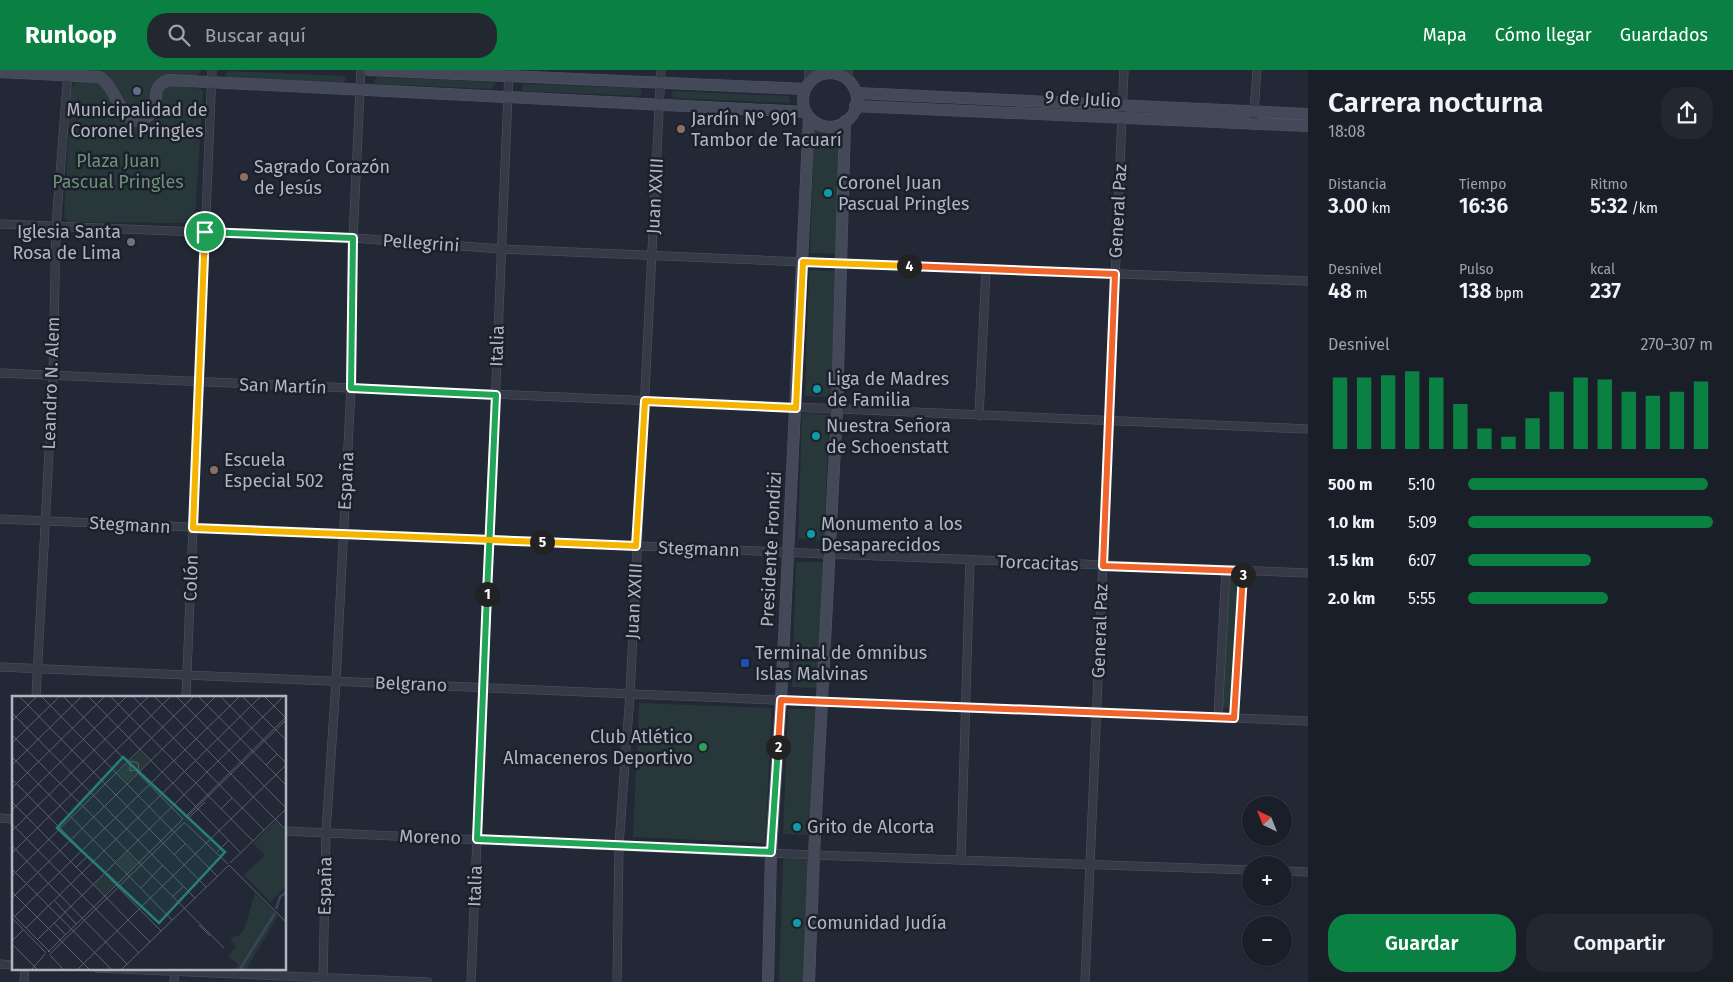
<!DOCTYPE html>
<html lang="es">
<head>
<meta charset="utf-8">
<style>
  body { margin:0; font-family:"Fira Sans",sans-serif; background:#232730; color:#f1f3f6; height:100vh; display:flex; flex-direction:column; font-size:19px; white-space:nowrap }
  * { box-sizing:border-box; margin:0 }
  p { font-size:16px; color:#9fa2a8 }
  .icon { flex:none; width:28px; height:28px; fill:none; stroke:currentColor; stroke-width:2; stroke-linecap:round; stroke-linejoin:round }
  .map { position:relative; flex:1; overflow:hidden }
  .panel { display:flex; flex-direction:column; background:#1a1e28; width:425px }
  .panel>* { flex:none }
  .needle { width:32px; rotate:317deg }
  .tools { position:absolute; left:1242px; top:726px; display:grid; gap:10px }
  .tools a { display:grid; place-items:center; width:50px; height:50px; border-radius:50%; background:#1a1e28; box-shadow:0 1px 4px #0004,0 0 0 1px #383c45; font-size:25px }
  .pin { position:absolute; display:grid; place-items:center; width:42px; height:42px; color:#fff; margin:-21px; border:2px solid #fff; border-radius:50%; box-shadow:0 1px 5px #0007 }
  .km { position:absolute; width:25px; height:25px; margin:-12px; border-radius:50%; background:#222; color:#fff; font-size:14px; line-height:25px; text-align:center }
  .round { display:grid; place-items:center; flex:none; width:52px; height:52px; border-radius:20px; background:#232730 }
  .head { display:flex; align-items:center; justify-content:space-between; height:85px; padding:0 20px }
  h1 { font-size:28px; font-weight:600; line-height:38px }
  .figures { display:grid; grid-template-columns:repeat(3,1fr); gap:8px; height:85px; padding:5px 20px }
  .figures div { display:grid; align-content:center }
  .figures b { font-size:21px; font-weight:600 }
  .figures small { font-size:14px; font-weight:400 }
  .figures p { font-size:14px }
  .chart { height:140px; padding:10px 20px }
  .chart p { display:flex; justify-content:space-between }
  .chart svg { width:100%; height:90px; margin-top:5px; stroke:#0b8043; stroke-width:6 }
  .primary-button { display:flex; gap:10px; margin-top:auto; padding:10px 20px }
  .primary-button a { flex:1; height:58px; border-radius:20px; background:#0b8043; color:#fff; font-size:20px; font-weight:600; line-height:58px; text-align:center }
  .primary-button a+a { background:#232730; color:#f1f3f6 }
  ul { padding:0 20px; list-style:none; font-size:16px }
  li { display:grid; grid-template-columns:80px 60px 1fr; align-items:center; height:38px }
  li i { height:12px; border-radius:6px; background:#0b8043 }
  header { display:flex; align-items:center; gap:30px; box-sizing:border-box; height:70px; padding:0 25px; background:#0b8043; color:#fff }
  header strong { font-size:24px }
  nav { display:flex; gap:28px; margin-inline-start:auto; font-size:18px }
  .search { width:350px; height:45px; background:#232730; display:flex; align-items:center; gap:12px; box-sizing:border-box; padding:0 18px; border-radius:20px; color:#9fa2a8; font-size:19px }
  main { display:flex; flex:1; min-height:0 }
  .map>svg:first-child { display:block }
  .green { fill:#28383a }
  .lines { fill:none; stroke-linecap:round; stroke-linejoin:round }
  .minor-casing { stroke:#505561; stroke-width:9 }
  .secondary-casing { stroke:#505561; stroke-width:12 }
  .minor { stroke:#353a46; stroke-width:8 }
  .secondary { stroke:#444959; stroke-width:11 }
  .split-1-casing { stroke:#fff; stroke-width:10 }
  .split-2-casing { stroke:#fff; stroke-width:10 }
  .split-3-casing { stroke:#fff; stroke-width:10 }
  .split-4-casing { stroke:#fff; stroke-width:10 }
  .split-5-casing { stroke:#fff; stroke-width:10 }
  .split-6-casing { stroke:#fff; stroke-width:10 }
  .split-1 { stroke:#22a559; stroke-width:6 }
  .split-2 { stroke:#22a559; stroke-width:6 }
  .split-3 { stroke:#f0652b; stroke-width:6 }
  .split-4 { stroke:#f0652b; stroke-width:6 }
  .split-5 { stroke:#f5b400; stroke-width:6 }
  .split-6 { stroke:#f5b400; stroke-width:6 }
  .service-dot { fill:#5c6f8a; stroke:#1b202b; stroke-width:2 }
  .education-dot { fill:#8d6e63; stroke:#1b202b; stroke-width:2 }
  .culture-dot { fill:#0f9aa8; stroke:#1b202b; stroke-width:2 }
  .worship-dot { fill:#6b7280; stroke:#1b202b; stroke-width:2 }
  .transit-dot { fill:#1a4fb4; stroke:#1b202b; stroke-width:2 }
  .leisure-dot { fill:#2e9e5b; stroke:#1b202b; stroke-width:2 }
  .labels { text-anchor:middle; stroke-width:5; stroke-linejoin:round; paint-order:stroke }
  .street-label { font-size:18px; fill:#b0b5c2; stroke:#1b202b }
  .poi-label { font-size:18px; fill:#b0b5c2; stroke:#1b202b; text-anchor:start }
  .park-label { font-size:18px; fill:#6a9077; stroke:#1b202b }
  .inset-river { fill:none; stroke:#39445d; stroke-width:2.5 }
  .inset-road { fill:none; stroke:#5b606d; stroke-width:1 }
  .view { fill:#277f7b; fill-opacity:0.15; stroke:#277f7b; stroke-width:2.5 }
  .inset-edge { fill:none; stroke:#b0b5c2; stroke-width:2.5 }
</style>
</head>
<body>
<header>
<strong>Runloop</strong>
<div class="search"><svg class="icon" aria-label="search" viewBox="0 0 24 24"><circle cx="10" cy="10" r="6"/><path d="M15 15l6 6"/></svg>Buscar aquí</div>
<nav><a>Mapa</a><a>Cómo llegar</a><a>Guardados</a></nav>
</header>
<main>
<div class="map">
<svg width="1308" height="912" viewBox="0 0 1308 912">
  <rect width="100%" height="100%" fill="#222835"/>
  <!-- green -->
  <path class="green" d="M79 0H200L201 1 197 6 171 5 151 37 141 46 132 45 120 27Z
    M228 1 344 6 346 8 344 13 228 8 225 6Z
    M377 7 493 12 495 14 492 19 376 14 374 12Z
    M98 10 137 53 160 20 168 14 201 19 203 22 195 147 187 153 69 152 64 147 71 18 78 11Z
    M524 14 640 18 642 21 640 26 524 21 521 19Z
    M673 21 789 26 791 31 789 33 673 28 671 26Z
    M814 57 841 58 837 184 810 183Z
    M809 200 836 201 831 327 805 326Z
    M802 343 829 344 824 470 798 469Z
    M796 492H823L818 618 792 617Z
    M1230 506 1238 507 1230 638 1222 637Z
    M639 633 772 638 765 773 633 767Z
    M788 639H815L810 765 783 764Z
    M783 789 810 790 805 912H779Z"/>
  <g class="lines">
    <!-- minor casing -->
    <g class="minor-casing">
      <path id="minor" d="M848 10V0
        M809 13V0
        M1253 55 1257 0
        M0 154 353 168 502 179 803 192 1308 211
        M0 303 1308 359
        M979 346 986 199
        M0 449 829 484 1308 503
        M0 597 822 632 1308 651
        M36 627 53 306 56 156 68 2
        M186 627 212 0
        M1218 647 1226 500
        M1234 648 1243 501
        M0 748 14 749
        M285 761 814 785 1251 800
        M961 789 970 490
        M1284 801 1308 802
        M0 894 14 895
        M97 898 428 912
        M24 912 25 898
        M174 912 175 898
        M323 912 326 762 336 611 351 318 353 168 361 0
        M471 912 509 0
        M617 912 619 775 630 624 661 0
        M1085 912 1124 0"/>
    </g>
    <!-- secondary casing -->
    <g class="secondary-casing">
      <path id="secondary" d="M369 0 805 19
        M0 2 99 7C117 14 123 68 149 45 162 33 148 18 168 10L806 42
        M803 30a27 27 0 1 1 54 0a27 27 0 1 1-54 0Z
        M856 23 1308 44
        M855 36 1308 56
        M768 912 771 782 781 631 809 47
        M809 912 814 785 837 339 845 51"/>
    </g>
    <!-- minor -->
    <use href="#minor" class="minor"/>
    <!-- secondary -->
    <use href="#secondary" class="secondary"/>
  </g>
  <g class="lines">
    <!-- split-1 casing -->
    <g class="split-1-casing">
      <path id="split-1" d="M205 162 353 168 351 318 496 325 487 524"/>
    </g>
    <!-- split-2 casing -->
    <g class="split-2-casing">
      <path id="split-2" d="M487 524 477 769 771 782 778 677"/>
    </g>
    <!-- split-3 casing -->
    <g class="split-3-casing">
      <path id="split-3" d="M778 677 781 630 1234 648 1243 505"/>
    </g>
    <!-- split-4 casing -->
    <g class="split-4-casing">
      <path id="split-4" d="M909 196 1115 204 1103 496 1243 501V505"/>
    </g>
    <!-- split-5 casing -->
    <g class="split-5-casing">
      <path id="split-5" d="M542 472 636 476 645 331 796 338 803 192 909 196"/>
    </g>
    <!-- split-6 casing -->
    <g class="split-6-casing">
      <path id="split-6" d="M205 162 193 458 542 472"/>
    </g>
    <!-- split-1 -->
    <use href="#split-1" class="split-1"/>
    <!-- split-2 -->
    <use href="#split-2" class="split-2"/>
    <!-- split-3 -->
    <use href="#split-3" class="split-3"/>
    <!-- split-4 -->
    <use href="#split-4" class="split-4"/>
    <!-- split-5 -->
    <use href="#split-5" class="split-5"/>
    <!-- split-6 -->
    <use href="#split-6" class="split-6"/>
  </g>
  <!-- markers -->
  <circle class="service-dot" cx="137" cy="21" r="5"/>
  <g class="education-dot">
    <circle cx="681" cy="59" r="5"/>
    <circle cx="244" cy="107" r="5"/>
    <circle cx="214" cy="400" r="5"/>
  </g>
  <g class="culture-dot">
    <circle cx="828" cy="123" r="5"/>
    <circle cx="817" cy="319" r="5"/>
    <circle cx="816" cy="366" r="5"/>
    <circle cx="811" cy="464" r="5"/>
    <circle cx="797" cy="757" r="5"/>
    <circle cx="797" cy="853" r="5"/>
  </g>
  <circle class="worship-dot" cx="131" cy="172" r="5"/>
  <rect class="transit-dot" x="740" y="588" width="10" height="10" rx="2.5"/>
  <circle class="leisure-dot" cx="703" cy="677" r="5"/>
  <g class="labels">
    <!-- street labels -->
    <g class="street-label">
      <text transform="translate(1083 29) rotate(3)" y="6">9 de Julio</text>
      <text transform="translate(655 126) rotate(-87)" y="6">Juan XXIII</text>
      <text transform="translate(1118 141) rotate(-87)" y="6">General Paz</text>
      <text transform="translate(421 173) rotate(4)" y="6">Pellegrini</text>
      <text transform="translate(497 276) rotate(-88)" y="6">Italia</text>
      <text transform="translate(51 313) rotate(-88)" y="6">Leandro N. Alem</text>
      <text transform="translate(283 316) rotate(2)" y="6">San Martín</text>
      <text transform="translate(346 411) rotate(-87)" y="6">España</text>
      <text transform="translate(130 455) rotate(3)" y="6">Stegmann</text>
      <text transform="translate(699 479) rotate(2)" y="6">Stegmann</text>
      <text transform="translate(771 479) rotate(-87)" y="6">Presidente Frondizi</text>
      <text transform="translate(1038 493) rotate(2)" y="6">Torcacitas</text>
      <text transform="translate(191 508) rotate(-88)" y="6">Colón</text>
      <text transform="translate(634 531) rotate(-87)" y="6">Juan XXIII</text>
      <text transform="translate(1100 561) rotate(-88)" y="6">General Paz</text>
      <text transform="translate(411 614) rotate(2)" y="6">Belgrano</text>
      <text transform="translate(430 767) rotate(2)" y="6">Moreno</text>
      <text transform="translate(325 816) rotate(-89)" y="6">España</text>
      <text transform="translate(475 816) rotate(-88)" y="6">Italia</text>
    </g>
    <!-- poi labels -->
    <g class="poi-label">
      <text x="137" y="46" text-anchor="middle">Municipalidad de<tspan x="137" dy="21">Coronel Pringles</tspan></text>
      <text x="691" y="55">Jardín N° 901<tspan x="691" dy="21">Tambor de Tacuarí</tspan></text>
      <text x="254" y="103">Sagrado Corazón<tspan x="254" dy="21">de Jesús</tspan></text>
      <text x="838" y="119">Coronel Juan<tspan x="838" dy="21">Pascual Pringles</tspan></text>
      <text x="121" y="168" text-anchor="end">Iglesia Santa<tspan x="121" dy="21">Rosa de Lima</tspan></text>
      <text x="827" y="315">Liga de Madres<tspan x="827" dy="21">de Familia</tspan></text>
      <text x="826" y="362">Nuestra Señora<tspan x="826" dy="21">de Schoenstatt</tspan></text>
      <text x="224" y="396">Escuela<tspan x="224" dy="21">Especial 502</tspan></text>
      <text x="821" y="460">Monumento a los<tspan x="821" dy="21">Desaparecidos</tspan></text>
      <text x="755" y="589">Terminal de ómnibus<tspan x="755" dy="21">Islas Malvinas</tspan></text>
      <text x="693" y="673" text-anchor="end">Club Atlético<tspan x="693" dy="21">Almaceneros Deportivo</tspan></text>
      <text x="807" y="763">Grito de Alcorta</text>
      <text x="807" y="859">Comunidad Judía</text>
    </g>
    <!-- park labels -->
    <g class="park-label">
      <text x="118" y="97">Plaza Juan<tspan x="118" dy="21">Pascual Pringles</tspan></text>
    </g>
  </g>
  <!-- overview -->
  <g transform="translate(12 626)">
    <rect width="274" height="274" fill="#222835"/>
    <path d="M128 55 138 65 128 74 125 71 127 75H120L125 77 115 86 106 77ZM264 125 274 135V190L258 206 232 179 253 159 241 147ZM115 156 125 167 115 177 105 166ZM92 178 103 189 92 199 82 188ZM243 197 266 220 234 273H221L227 269 216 260 224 251 218 242 226 240 232 234Z" fill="#28383a"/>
    <path class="inset-river" d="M264 213 268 201 274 196M228 273 263 217"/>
    <path class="inset-road" d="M7 0 194 191M29 0 205 180M51 0 118 69V75L123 74 171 123M76 0 229 157M98 0 241 145M120 0 252 134M142 0 274 134M164 0 274 112M186 0 274 89M208 0 274 67M230 0 274 44M252 0 274 22M0 17 183 202M0 25 25 0M0 39 212 252M0 47 48 0M0 61 160 224M118 65 126 67 127 75M0 69 70 0M254 69 265 58M0 83 149 235M0 92 93 0M0 106 138 246M209 113 220 102M0 114 115 0M173 121 274 21M175 121 274 24M176 123 193 106M172 126 216 168M0 128 127 257M0 135 137 0M0 150 115 268M205 156 217 144M0 157 159 0M162 159 173 148M218 167 274 113M217 169 274 226M64 171 76 160M0 173 99 273M0 180 182 0M129 192 151 169M0 196 77 273M160 201 172 190M0 202 204 0M43 205 64 228M0 218 38 256M2 221 228 0M0 222 34 257M42 227 53 238M187 229 198 240M14 232 249 0M25 244 272 0M0 245 11 234M0 248 25 273M36 256 171 123M38 258 173 126M38 259 51 273M20 273 33 258M66 273 274 69M110 273 217 169"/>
    <path class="view" d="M111 61 213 156 147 227 45 132Z"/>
    <rect width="274" height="274" class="inset-edge"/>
  </g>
</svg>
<div class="tools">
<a><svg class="needle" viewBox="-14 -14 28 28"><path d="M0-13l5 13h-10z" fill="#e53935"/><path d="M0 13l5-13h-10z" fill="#9fa2a8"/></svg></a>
<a>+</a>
<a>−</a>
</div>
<div class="pin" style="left:205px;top:162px;background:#1e9e55"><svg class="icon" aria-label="arrive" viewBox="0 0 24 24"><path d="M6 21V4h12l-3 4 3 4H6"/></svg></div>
<b class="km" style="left:487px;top:524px">1</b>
<b class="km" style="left:778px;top:677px">2</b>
<b class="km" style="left:1243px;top:505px">3</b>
<b class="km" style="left:909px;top:196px">4</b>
<b class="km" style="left:542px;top:472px">5</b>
</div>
<section class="panel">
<div class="head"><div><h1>Carrera nocturna</h1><p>18:08</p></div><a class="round"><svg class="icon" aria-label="share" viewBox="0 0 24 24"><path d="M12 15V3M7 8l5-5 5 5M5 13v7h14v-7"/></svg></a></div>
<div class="figures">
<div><p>Distancia</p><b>3.00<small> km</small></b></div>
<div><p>Tiempo</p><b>16:36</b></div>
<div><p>Ritmo</p><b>5:32<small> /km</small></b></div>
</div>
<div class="figures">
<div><p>Desnivel</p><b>48<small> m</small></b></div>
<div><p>Pulso</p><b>138<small> bpm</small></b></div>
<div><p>kcal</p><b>237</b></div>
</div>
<div class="chart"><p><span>Desnivel</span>270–307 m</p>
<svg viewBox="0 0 160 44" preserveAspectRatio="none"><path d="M5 44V9M15 44V9M25 44V8M35 44V6M45 44V9M55 44V22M65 44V34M75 44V38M85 44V29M95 44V16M105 44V9M115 44V10M125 44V16M135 44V18M145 44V16M155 44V11"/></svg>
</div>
<ul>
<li><b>500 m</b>5:10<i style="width:98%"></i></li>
<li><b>1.0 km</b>5:09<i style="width:100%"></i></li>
<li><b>1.5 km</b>6:07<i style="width:50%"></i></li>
<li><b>2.0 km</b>5:55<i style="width:57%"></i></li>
</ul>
<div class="primary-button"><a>Guardar</a><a>Compartir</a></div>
</section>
</main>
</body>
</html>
